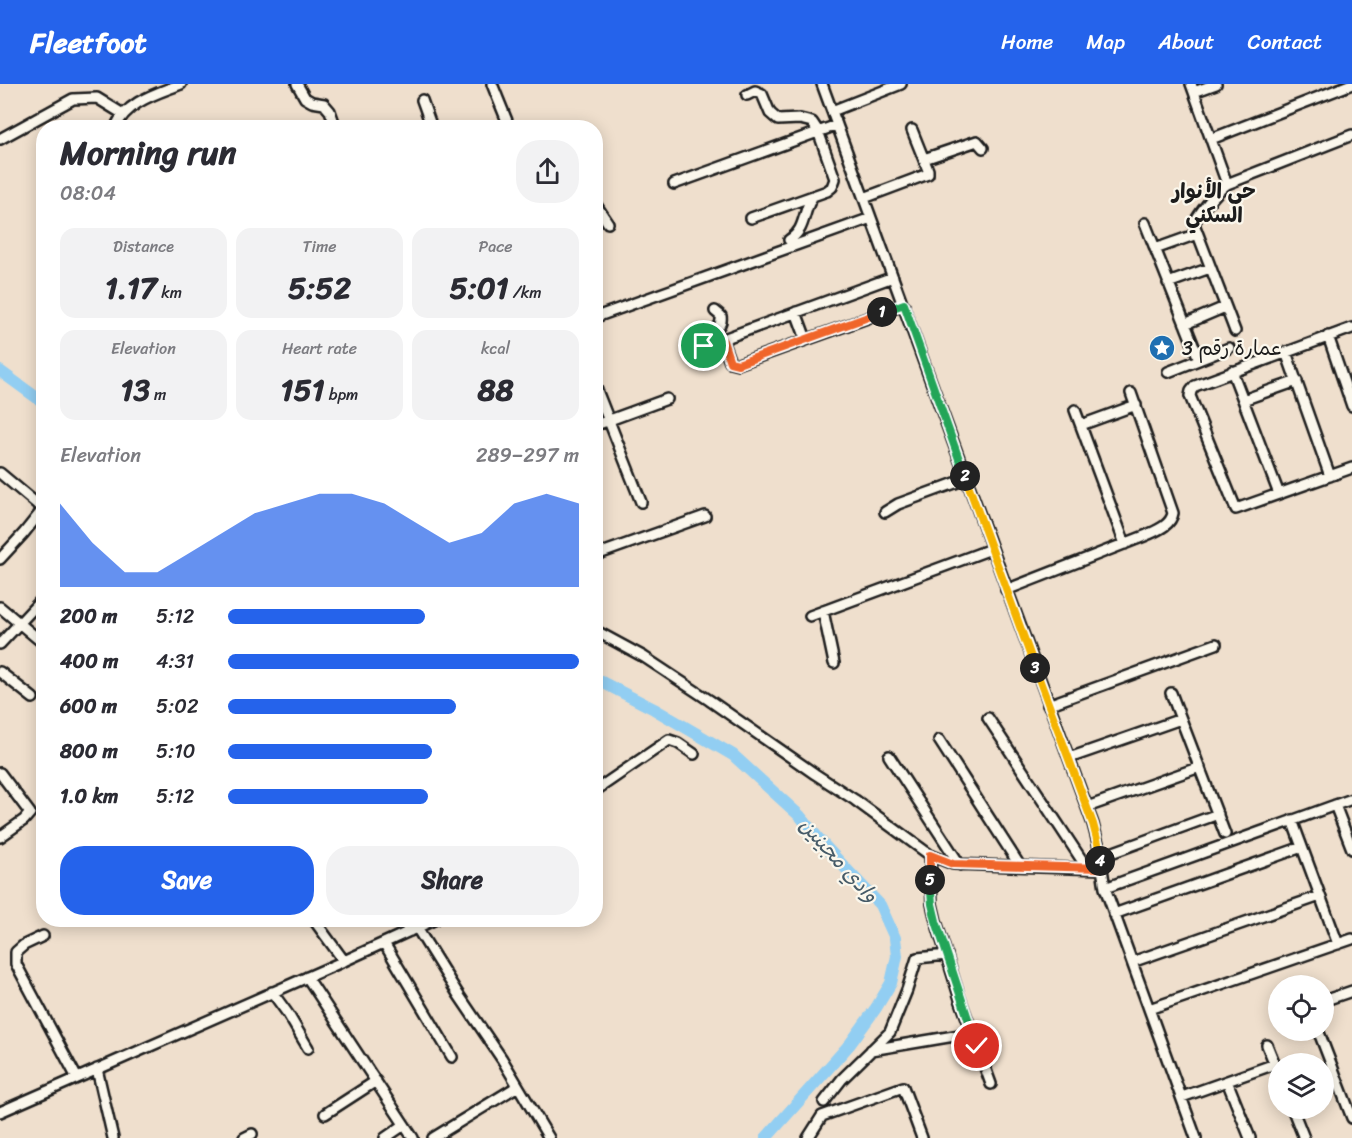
<!DOCTYPE html>
<html lang="en">
<head>
<meta charset="utf-8">
<style>
  body { margin:0; font-family:Sriracha,"Playpen Sans Arabic",sans-serif; background:#f2f2f3; color:#2b2b33; height:100vh; display:flex; flex-direction:column; font-size:22px; white-space:nowrap }
  * { box-sizing:border-box; margin:0 }
  p { font-size:20px; color:#7c7c81 }
  .icon { flex:none; width:33px; height:33px; fill:none; stroke:currentColor; stroke-width:2; stroke-linecap:round; stroke-linejoin:round }
  .map { position:relative; flex:1; overflow:hidden }
  .panel { position:absolute; left:36px; top:36px; width:567px; height:807px; display:flex; flex-direction:column; background:#fff; border-radius:24px; box-shadow:0 3px 15px #0003 }
  .panel>* { flex:none }
  .buttons { position:absolute; left:1268px; top:891px; display:grid; gap:12px }
  .buttons a { display:grid; place-items:center; width:66px; height:66px; border-radius:50%; background:#fff; box-shadow:0 3px 15px #0003; font-size:30px }
  .pin { position:absolute; display:grid; place-items:center; width:51px; height:51px; color:#fff; margin:-26px; border:3px solid #fff; border-radius:50%; box-shadow:0 2px 6px #0007 }
  .km { position:absolute; width:30px; height:30px; margin:-15px; border-radius:50%; background:#222; color:#fff; font-size:16px; line-height:30px; text-align:center }
  .round { display:grid; place-items:center; flex:none; width:63px; height:63px; border-radius:24px; background:#f2f2f3 }
  .headline { display:flex; align-items:center; justify-content:space-between; height:102px; padding:0 24px }
  h1 { font-size:33px; font-weight:700; line-height:45px }
  .metrics { display:grid; grid-template-columns:repeat(3,1fr); gap:9px; height:102px; padding:6px 24px }
  .metrics div { display:grid; align-content:center; border-radius:15px; background:#f2f2f3; text-align:center }
  .metrics b { font-size:30px; font-weight:700 }
  .metrics small { font-size:16px; font-weight:400 }
  .metrics p { font-size:16px }
  .chart { height:168px; padding:12px 24px }
  .chart p { display:flex; justify-content:space-between }
  .chart svg { width:100%; height:108px; margin-top:6px; fill:#2563eb; opacity:.7 }
  .button { display:flex; gap:12px; margin-top:auto; padding:12px 24px }
  .button a { flex:1; height:69px; border-radius:24px; background:#2563eb; color:#fff; font-size:24px; font-weight:700; line-height:69px; text-align:center }
  .button a+a { background:#f2f2f3; color:#2b2b33 }
  ul { padding:0 24px; list-style:none; font-size:20px }
  li { display:grid; grid-template-columns:96px 72px 1fr; align-items:center; height:45px }
  li i { height:15px; border-radius:8px; background:#2563eb }
  header { display:flex; align-items:center; gap:36px; box-sizing:border-box; height:84px; padding:0 30px; background:#2563eb; color:#fff }
  header strong { font-size:28px }
  nav { display:flex; gap:33px; margin-inline-start:auto; font-size:21px }
  .map>svg:first-child { display:block }
  .lines { fill:none; stroke-linecap:round; stroke-linejoin:round }
  .river { stroke:#92cef2; stroke-width:12 }
  .minor-casing { stroke:#1c1c1c; stroke-width:14 }
  .minor { stroke:#fbf7ec; stroke-width:9 }
  .split-1-casing { stroke:#fff; stroke-width:12 }
  .split-2-casing { stroke:#fff; stroke-width:12 }
  .split-3-casing { stroke:#fff; stroke-width:12 }
  .split-4-casing { stroke:#fff; stroke-width:12 }
  .split-5-casing { stroke:#fff; stroke-width:12 }
  .split-6-casing { stroke:#fff; stroke-width:12 }
  .split-1 { stroke:#f0652b; stroke-width:8 }
  .split-2 { stroke:#22a559; stroke-width:8 }
  .split-3 { stroke:#f5b400; stroke-width:8 }
  .split-4 { stroke:#f5b400; stroke-width:8 }
  .split-5 { stroke:#f0652b; stroke-width:8 }
  .split-6 { stroke:#22a559; stroke-width:8 }
  .labels { text-anchor:middle; stroke-width:4.5; stroke-linejoin:round; paint-order:stroke }
  .poi-label { font-size:20px; fill:#1c1c1c; stroke:#fbf7ec; text-anchor:start }
  .neighbourhood-label { font-size:21px; font-weight:bold; fill:#1c1c1c; stroke:#fbf7ec }
  .water-label { font-size:21px; font-style:italic; fill:#455a67; stroke:#fbf7ec }
</style>
</head>
<body>
<header>
<strong>Fleetfoot</strong>
<nav><a>Home</a><a>Map</a><a>About</a><a>Contact</a></nav>
</header>
<div class="map">
<svg width="1352" height="1054" viewBox="0 0 1352 1054">
  <rect width="100%" height="100%" fill="#efdfcd"/>
  <filter id="ink" filterUnits="userSpaceOnUse"><feTurbulence type="fractalNoise" baseFrequency=".0167" numOctaves="2"/><feDisplacementMap in="SourceGraphic" scale="12" xChannelSelector="R" yChannelSelector="G"/><feConvolveMatrix kernelMatrix="1 2 1 2 8 2 1 2 1" color-interpolation-filters="sRGB"/></filter>
  <g filter="url(#ink)">
    <g class="lines">
      <!-- river -->
      <path class="river" d="M0 287 44 319
        M596 595 654 625 733 671 800 732 823 760 880 821 895 854 897 872 891 899 876 924 850 960 766 1054"/>
      <!-- minor casing -->
      <g class="minor-casing">
        <path id="minor" d="M297 0 305 14 312 18 324 20 330 27 336 44
          M492 0 507 37
          M822 0 1093 740 1098 759 1105 804 1196 1054
          M1191 0 1227 100
          M1194 8 1216 0
          M747 11 755 7 762 10 770 29 778 36 800 35 812 38 818 47 835 95 832 103 827 107 751 134
          M422 16 432 44
          M832 27 901 0
          M115 44C127 17 156 10 181 0
          M0 55 73 15 97 14 123 30
          M1211 55 1352 0
          M924 75 977 57 983 64
          M674 100 837 41
          M864 114 928 90V86L912 46
          M596 121 608 139
          M1145 139 1199 275
          M789 156C807 145 802 127 813 112
          M1155 165 1197 150
          M893 193 726 254 723 256 724 262 730 278 738 280 904 221
          M1168 199 1210 184
          M715 227 721 232C723 244 712 247 704 251L702 258 706 263 723 257
          M796 228 806 255
          M596 233 871 134
          M1185 240 1225 223
          M1352 244 1195 302 1191 307 1190 312 1236 425 1352 384
          M1235 247 1194 140C1198 130 1217 107 1227 100L1352 51
          M1328 252 1352 322
          M1286 268 1330 392
          M1232 287 1279 410
          M1168 288 1229 264
          M596 304 641 418
          M1243 316 1297 297
          M1075 326 1125 460
          M596 341 667 315
          M1081 341 1136 321
          M0 389 37 420 44 422
          M885 428 898 420 966 395
          M596 471 705 432
          M0 475 24 449 44 424
          M1006 506 1147 451C1158 446 1171 441 1173 429L1131 309
          M0 523 44 560
          M823 527 834 579
          M810 532 991 465
          M596 547 644 573 709 616 815 690 855 716 930 771 953 780 1101 785
          M0 560 44 513
          M0 588 33 614
          M1171 609 1225 750
          M1048 621 1216 560
          M988 634 1087 784
          M939 656 1020 782
          M889 672 960 781
          M1069 674 1181 635
          M0 689 30 729 24 736 0 753
          M596 706 669 656 678 659 694 670
          M1335 721 1352 765
          M1087 723 1200 683
          M1292 736 1338 860
          M930 771 932 820 936 837 960 915 991 1000
          M1100 773 1218 730
          M1105 804 1352 715
          M1114 830 1302 763
          M314 836 344 877
          M402 836 410 847
          M417 844 458 910 502 975 549 1054
          M43 852 24 861 16 868V880L77 994
          M384 859 452 973
          M1132 878 1320 812
          M307 893 413 1054
          M272 908 288 930 308 964
          M1323 917 1352 907
          M1149 925 1352 855
          M1318 946 1352 1034
          M1267 961 1278 988
          M871 966 972 949
          M97 985 113 1054
          M1227 997 1250 1054
          M1182 1013 1275 980
          M824 1018 842 995 890 948 907 906 917 874 947 871
          M1292 1024 1304 1054
          M0 1028 344 877 434 836
          M325 1030 376 997
          M244 1054 252 1050
          M385 1054 404 1041
          M433 1054 518 1002
          M808 1054 822 1032 903 1003 922 1054"/>
      </g>
      <!-- minor -->
      <use href="#minor" class="minor"/>
    </g>
  </g>
  <g class="lines" filter="url(#ink)">
    <!-- split-1 casing -->
    <g class="split-1-casing">
      <path id="split-1" d="M704 262H710L723 257 730 278 738 280 882 228"/>
    </g>
    <!-- split-2 casing -->
    <g class="split-2-casing">
      <path id="split-2" d="M882 228 904 220 965 392"/>
    </g>
    <!-- split-3 casing -->
    <g class="split-3-casing">
      <path id="split-3" d="M965 392 1035 584"/>
    </g>
    <!-- split-4 casing -->
    <g class="split-4-casing">
      <path id="split-4" d="M1035 584 1093 740 1098 759 1100 777"/>
    </g>
    <!-- split-5 casing -->
    <g class="split-5-casing">
      <path id="split-5" d="M930 796V771L953 780 1101 784 1100 777"/>
    </g>
    <!-- split-6 casing -->
    <g class="split-6-casing">
      <path id="split-6" d="M930 796 932 820 936 837 977 962"/>
    </g>
    <!-- split-1 -->
    <use href="#split-1" class="split-1"/>
    <!-- split-2 -->
    <use href="#split-2" class="split-2"/>
    <!-- split-3 -->
    <use href="#split-3" class="split-3"/>
    <!-- split-4 -->
    <use href="#split-4" class="split-4"/>
    <!-- split-5 -->
    <use href="#split-5" class="split-5"/>
    <!-- split-6 -->
    <use href="#split-6" class="split-6"/>
  </g>
  <!-- icons -->
  <defs>
    <g id="sight-disc" transform="scale(1.35)"><circle r="9.5" fill="#1f6fb2" stroke="#fbf7ec"/><path d="M0-6L1.8-2.2L6-1.7L2.9 1.2L3.7 5.4L0 3.3L-3.7 5.4L-2.9 1.2L-6-1.7L-1.8-2.2Z" fill="#fff"/></g>
  </defs>
  <g fill-rule="evenodd">
    <use href="#sight-disc" x="1162" y="264"/>
  </g>
  <g class="labels">
    <!-- poi labels -->
    <g class="poi-label">
      <text x="1182" y="271">عمارة رقم 3</text>
    </g>
    <!-- neighbourhood labels -->
    <g class="neighbourhood-label">
      <text x="1214" y="114">حي الأنوار<tspan x="1214" dy="24">السكني</tspan></text>
    </g>
    <!-- water labels -->
    <g class="water-label">
      <text transform="translate(839 776) rotate(48)" y="7">وادي مجينين</text>
    </g>
  </g>
</svg>
<div class="buttons">
<a><svg class="icon" aria-label="locate" viewBox="0 0 24 24"><circle cx="12" cy="12" r="6"/><path d="M12 2v4M12 18v4M2 12h4M18 12h4"/></svg></a>
<a><svg class="icon" aria-label="layers" viewBox="0 0 24 24"><path d="M12 4l9 5-9 5-9-5zM3 14l9 5 9-5"/></svg></a>
</div>
<div class="pin" style="left:704px;top:262px;background:#1e9e55"><svg class="icon" aria-label="arrive" viewBox="0 0 24 24"><path d="M6 21V4h12l-3 4 3 4H6"/></svg></div>
<div class="pin" style="left:977px;top:962px;background:#d93025"><svg class="icon" aria-label="check" viewBox="0 0 24 24"><path d="M5 12l5 5 9-10"/></svg></div>
<b class="km" style="left:882px;top:228px">1</b>
<b class="km" style="left:965px;top:392px">2</b>
<b class="km" style="left:1035px;top:584px">3</b>
<b class="km" style="left:1100px;top:777px">4</b>
<b class="km" style="left:930px;top:796px">5</b>
<section class="panel">
<div class="headline"><div><h1>Morning run</h1><p>08:04</p></div><a class="round"><svg class="icon" aria-label="share" viewBox="0 0 24 24"><path d="M12 15V3M7 8l5-5 5 5M5 13v7h14v-7"/></svg></a></div>
<div class="metrics">
<div><p>Distance</p><b>1.17<small> km</small></b></div>
<div><p>Time</p><b>5:52</b></div>
<div><p>Pace</p><b>5:01<small> /km</small></b></div>
</div>
<div class="metrics">
<div><p>Elevation</p><b>13<small> m</small></b></div>
<div><p>Heart rate</p><b>151<small> bpm</small></b></div>
<div><p>kcal</p><b>88</b></div>
</div>
<div class="chart"><p><span>Elevation</span>289–297 m</p>
<svg viewBox="0 0 160 44" preserveAspectRatio="none"><path d="M0 44V10L10 26L20 38L30 38L40 30L50 22L60 14L70 10L80 6L90 6L100 10L110 18L120 26L130 22L140 10L150 6L160 10V44z"/></svg>
</div>
<ul>
<li><b>200 m</b>5:12<i style="width:56%"></i></li>
<li><b>400 m</b>4:31<i style="width:100%"></i></li>
<li><b>600 m</b>5:02<i style="width:65%"></i></li>
<li><b>800 m</b>5:10<i style="width:58%"></i></li>
<li><b>1.0 km</b>5:12<i style="width:57%"></i></li>
</ul>
<div class="button"><a>Save</a><a>Share</a></div>
</section>
</div>
</body>
</html>
